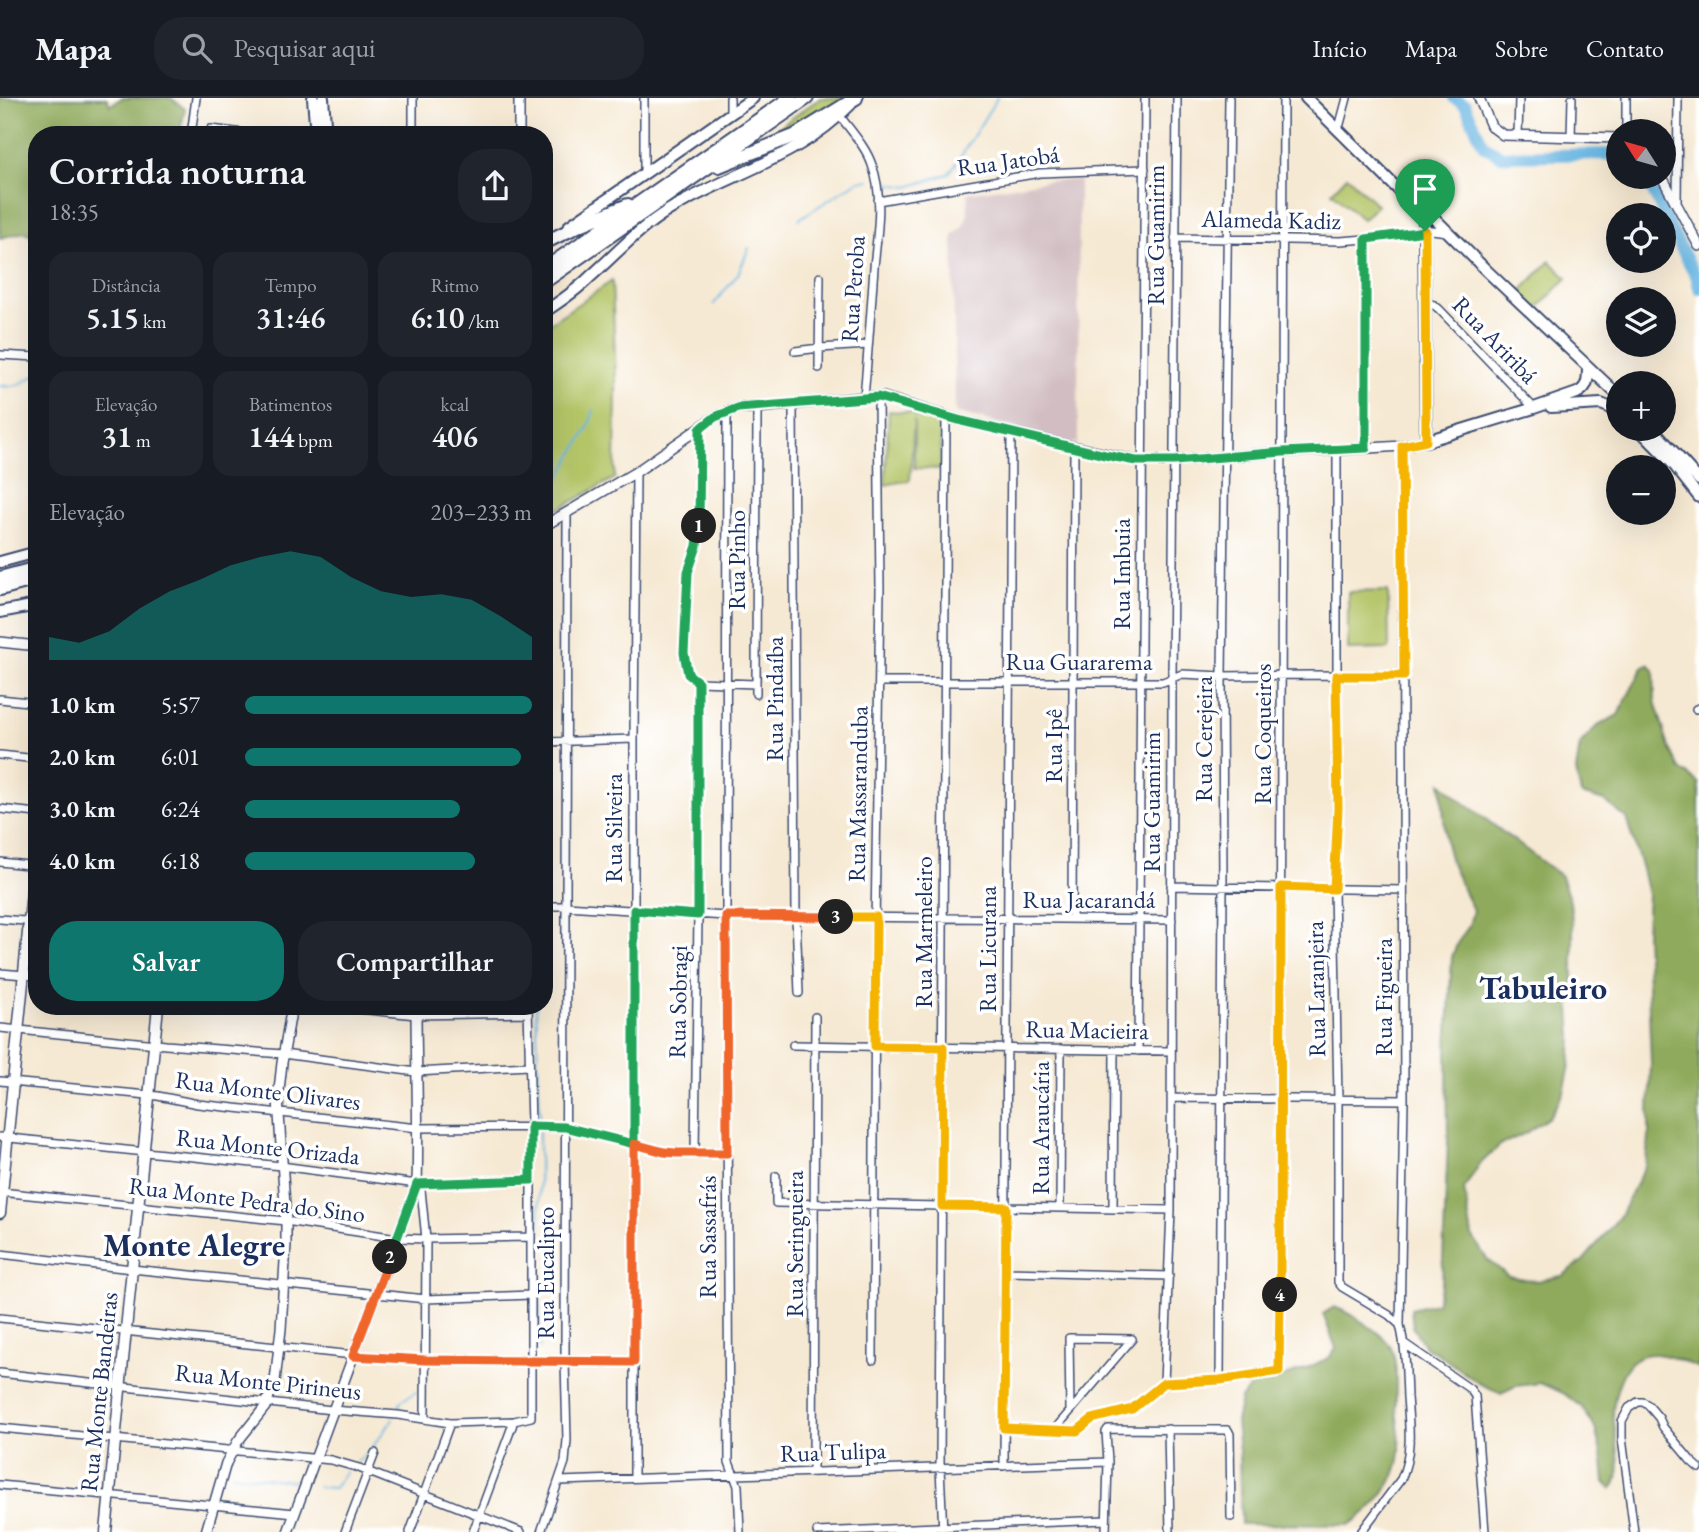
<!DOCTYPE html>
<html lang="pt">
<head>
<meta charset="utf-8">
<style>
  body { margin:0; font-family:"EB Garamond",serif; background:#20242c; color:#f1f3f6; height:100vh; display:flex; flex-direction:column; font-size:26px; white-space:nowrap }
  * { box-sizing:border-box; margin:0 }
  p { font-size:23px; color:#9ea1a6 }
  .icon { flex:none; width:38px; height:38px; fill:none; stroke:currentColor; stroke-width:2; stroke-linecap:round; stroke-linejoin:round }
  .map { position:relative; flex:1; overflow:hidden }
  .side { position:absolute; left:28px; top:28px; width:525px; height:889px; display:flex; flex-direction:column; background:#171b24; border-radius:28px; box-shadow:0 7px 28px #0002 }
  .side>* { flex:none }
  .needle { width:46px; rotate:307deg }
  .buttons { position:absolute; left:1606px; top:21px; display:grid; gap:14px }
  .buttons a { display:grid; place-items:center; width:70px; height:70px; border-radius:50%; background:#171b24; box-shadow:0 7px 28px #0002; font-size:35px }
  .pin { position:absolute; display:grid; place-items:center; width:60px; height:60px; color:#fff; margin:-72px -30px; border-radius:50% 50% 50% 0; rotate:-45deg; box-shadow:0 0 7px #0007 }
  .pin .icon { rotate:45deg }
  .km { position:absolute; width:35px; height:35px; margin:-18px; border-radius:50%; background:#222; color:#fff; font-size:19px; line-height:35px; text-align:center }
  .round { display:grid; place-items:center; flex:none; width:74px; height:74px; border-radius:28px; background:#20242c }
  .head { display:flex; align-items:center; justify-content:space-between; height:119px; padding:0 21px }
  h1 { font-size:38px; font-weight:600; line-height:52px }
  .figures { display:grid; grid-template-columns:repeat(3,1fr); gap:10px; height:119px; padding:7px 21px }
  .figures div { display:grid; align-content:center; border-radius:18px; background:#20242c; text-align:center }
  .figures b { font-size:30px; font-weight:600 }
  .figures small { font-size:19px; font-weight:400 }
  .figures p { font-size:19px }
  .chart { height:196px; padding:14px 21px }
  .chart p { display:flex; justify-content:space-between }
  .chart svg { width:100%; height:126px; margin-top:7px; fill:#0f766e; opacity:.7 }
  .button { display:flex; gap:14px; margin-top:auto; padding:14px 21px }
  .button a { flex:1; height:80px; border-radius:28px; background:#0f766e; color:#fff; font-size:28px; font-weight:600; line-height:80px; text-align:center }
  .button a+a { background:#20242c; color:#f1f3f6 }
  ul { padding:0 21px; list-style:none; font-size:23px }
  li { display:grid; grid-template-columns:112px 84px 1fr; align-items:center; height:52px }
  li i { height:18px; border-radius:9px; background:#0f766e }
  header { display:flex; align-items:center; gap:42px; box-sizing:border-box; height:98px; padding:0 35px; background:#171b24; border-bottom:2px solid #363941 }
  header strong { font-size:33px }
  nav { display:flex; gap:38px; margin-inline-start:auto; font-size:24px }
  .search { width:490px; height:63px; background:#20242c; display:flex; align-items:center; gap:18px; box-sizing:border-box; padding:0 24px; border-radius:28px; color:#9ea1a6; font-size:26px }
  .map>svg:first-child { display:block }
  .industrial { fill:#d2bec2 }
  .green { fill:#b4c568; stroke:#687a63; stroke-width:2 }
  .forest { fill:#8faa5c; stroke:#556c5d; stroke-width:2 }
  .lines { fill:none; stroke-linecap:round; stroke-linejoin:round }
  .stream { stroke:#68b5e2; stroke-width:2 }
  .river { stroke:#68b5e2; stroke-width:12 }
  .minor-casing { stroke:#3c4b70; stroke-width:10 }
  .tertiary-casing { stroke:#3c4b70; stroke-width:12 }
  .secondary-casing { stroke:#3c4b70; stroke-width:13 }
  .primary-casing { stroke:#3c4b70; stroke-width:14 }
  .motorway-casing { stroke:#3c4b70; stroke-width:16 }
  .minor { stroke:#fff; stroke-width:7 }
  .tertiary { stroke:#fff; stroke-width:9 }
  .secondary { stroke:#fff; stroke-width:10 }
  .primary { stroke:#fff; stroke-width:10 }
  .motorway { stroke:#fff; stroke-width:12 }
  .split-1-casing { stroke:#fff; stroke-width:14 }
  .split-2-casing { stroke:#fff; stroke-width:14 }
  .split-3-casing { stroke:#fff; stroke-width:14 }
  .split-4-casing { stroke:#fff; stroke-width:14 }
  .split-5-casing { stroke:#fff; stroke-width:14 }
  .split-1 { stroke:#22a559; stroke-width:9 }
  .split-2 { stroke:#22a559; stroke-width:9 }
  .split-3 { stroke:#f0652b; stroke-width:9 }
  .split-4 { stroke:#f5b400; stroke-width:9 }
  .split-5 { stroke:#f5b400; stroke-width:9 }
  .labels { text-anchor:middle; stroke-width:7; stroke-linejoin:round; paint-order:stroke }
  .street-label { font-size:24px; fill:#1b2f5e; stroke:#fff }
  .district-label { font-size:32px; font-weight:bold; fill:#1b2f5e; stroke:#fff }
</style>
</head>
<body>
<header>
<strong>Mapa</strong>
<div class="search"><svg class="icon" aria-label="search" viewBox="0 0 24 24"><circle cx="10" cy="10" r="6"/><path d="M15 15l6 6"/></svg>Pesquisar aqui</div>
<nav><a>Início</a><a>Mapa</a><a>Sobre</a><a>Contato</a></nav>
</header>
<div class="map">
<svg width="1699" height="1434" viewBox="0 0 1699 1434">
  <rect width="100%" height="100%" fill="#fff"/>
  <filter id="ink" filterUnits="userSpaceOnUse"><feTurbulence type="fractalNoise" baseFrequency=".0143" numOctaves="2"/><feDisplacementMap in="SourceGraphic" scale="14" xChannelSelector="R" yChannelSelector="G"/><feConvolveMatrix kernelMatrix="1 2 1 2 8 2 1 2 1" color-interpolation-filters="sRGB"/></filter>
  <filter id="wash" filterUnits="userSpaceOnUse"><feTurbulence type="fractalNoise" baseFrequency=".00686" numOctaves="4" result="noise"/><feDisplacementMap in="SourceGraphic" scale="28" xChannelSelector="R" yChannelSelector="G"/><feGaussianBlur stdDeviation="1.57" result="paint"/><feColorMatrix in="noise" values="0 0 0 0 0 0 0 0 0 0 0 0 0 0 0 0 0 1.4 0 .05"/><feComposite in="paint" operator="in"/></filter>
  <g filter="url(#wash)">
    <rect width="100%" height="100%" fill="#f6e9d3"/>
    <!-- industrial -->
    <path class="industrial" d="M1079 82 1078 346 955 314 953 138 962 130 968 116V95L1046 83Z"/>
    <!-- green -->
    <path class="green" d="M820 0H846L803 29 746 53Z
      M1347 78 1377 107 1363 122 1332 94Z
      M1550 163 1567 180 1536 212 1519 195Z
      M612 183 616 286 615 380 544 419V229Z
      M889 313 914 315V318L940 324 941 371 914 370V322L910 382 885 387Z
      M1388 493 1389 551 1348 552V494Z"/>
    <!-- forest -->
    <path class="forest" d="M0 0H107L110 7 122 0H171L185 11 179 37H37V139L24 134 0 140Z
      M1648 566 1654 572 1655 603 1669 649 1680 671 1699 685V1270C1675 1260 1644 1244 1626 1271 1619 1282 1614 1299 1613 1312 1613 1331 1627 1379 1611 1391L1605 1384 1603 1363 1595 1330 1582 1309 1563 1295 1540 1285 1516 1288 1501 1295 1478 1285 1437 1255 1426 1250 1413 1230 1411 1211 1436 1205 1442 1185 1448 1042 1447 953 1452 859 1458 844 1469 828 1473 812 1452 768 1446 745 1441 685 1463 704 1561 778 1570 804 1573 831V883L1570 911 1572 939 1570 967 1564 994 1549 1019 1526 1035 1500 1047 1479 1067 1464 1091 1472 1138 1487 1161 1508 1178 1536 1183 1562 1178 1584 1162 1620 1118 1645 1068 1649 1040V1013L1651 966 1646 835 1648 797 1642 771 1626 720 1604 703 1581 696 1576 673 1580 647 1596 629 1618 617 1642 571Z
      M1334 1209C1348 1214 1383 1235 1390 1248 1399 1265 1395 1288 1396 1306 1396 1322 1401 1339 1400 1354 1398 1385 1373 1411 1349 1427L1241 1426 1239 1353 1236 1324 1241 1301 1249 1290 1260 1283 1285 1278 1305 1271 1329 1260 1336 1250 1323 1216Z"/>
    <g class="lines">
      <!-- stream -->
      <path class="stream" d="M886 85 908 89 948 76 956 66 997 0
        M799 121 858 83 870 82
        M714 206 738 176 749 150
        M0 288C18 290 22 285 37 276
        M544 402 555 388 588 330 594 312
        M536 908 540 1020
        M539 1032 540 1251
        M398 1310 401 1303 416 1294
        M357 1364 370 1352 393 1321
        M232 1376 298 1384
        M317 1389 334 1390 345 1374"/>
      <!-- river -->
      <path class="river" d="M1454 0 1465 7 1484 48 1501 58 1601 56 1619 57
        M1646 79 1664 117
        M1664 118 1697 180 1699 190"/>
    </g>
  </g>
  <g filter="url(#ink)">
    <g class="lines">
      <!-- minor casing -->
      <g class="minor-casing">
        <path id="minor" d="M413 0V29
          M730 16V0
          M840 18C851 33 866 49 872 67 884 99 877 137 874 169 871 213 868 256 864 299
          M1340 26 1347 0
          M211 31 260 37
          M1626 33V0
          M191 37 196 0
          M1518 38 1519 0
          M1571 39 1572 0
          M644 77V0
          M878 103 1040 75 1145 71
          M1677 105 1678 0
          M1175 140 1340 143 1366 141 1432 132 1447 134
          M1425 205 1434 207 1439 211 1534 310
          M795 253 820 250 868 247
          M0 257 37 259
          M819 270 820 179
          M793 306 796 819 799 895
          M727 313 726 818 729 1364 738 1388 740 1434
          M1366 350V141
          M1337 352V710L1334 791 1338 1001V1184L1342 1189 1389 1217 1400 1227
          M698 584C686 576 685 568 684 555L688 474 697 448 699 436 700 331
          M698 584 756 586
          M879 584H1163L1182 576 1222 578 1314 577 1403 578
          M756 596 757 310
          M0 601 37 605
          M1696 611 1699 610
          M544 644 634 641
          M0 657 37 661
          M0 711 37 715
          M0 764 37 768
          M1171 788 1403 792
          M544 808H566L726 818 1172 822
          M0 821 37 824
          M1072 821 1074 350
          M0 875 37 878
          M330 908 416 917 528 915
          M0 930 166 947 283 956 416 974 529 968
          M793 947 1171 953
          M1138 953 1145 0
          M0 983 158 998 198 1006 418 1030 565 1029 664 1054 727 1055
          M1171 1000 1404 1002
          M0 1039 281 1068 417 1086 532 1081
          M695 1056 698 817V584
          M776 1078V1105L1171 1112
          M417 1086 421 1092 426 1141 425 1321
          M0 1094 286 1123 397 1140 426 1141 531 1139
          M1060 1109 1061 951
          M1113 1110 1114 952
          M0 1156 132 1171 426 1201 530 1197
          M1005 1174 1169 1178
          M0 1220 353 1257 425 1262 634 1264
          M1405 1246 1470 1291 1475 1298 1485 1434
          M873 1262 875 830 880 491 878 299
          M0 1275 332 1312 398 1317 450 1325 514 1323 531 1319V1028L528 908
          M1220 1282 1223 788 1222 578 1229 0
          M1164 1285 1220 1282 1279 1273 1283 0
          M1070 1313 1069 1240 1132 1241
          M0 1330 331 1362 359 1370 521 1434
          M1004 1330 1055 1331 1132 1241
          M1055 1331 1077 1333 1092 1321 1127 1313 1139 1306 1164 1285 1171 1112 1172 581 1177 0
          M1168 1331 1170 1434
          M1004 1368 1011 334
          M813 1374 815 919
          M634 1380V641L636 374
          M559 1383 1108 1364
          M0 1387 295 1415
          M345 1434 375 1355
          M410 1434 450 1325
          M473 1434 514 1323
          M541 1434 565 1364 567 1342 565 1263 566 808 567 415
          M817 1434 1106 1422
          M943 1434 940 1370 946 319
          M1106 1434 1108 1364 1106 1334 1108 1331 1228 1332 1230 1336 1231 1419
          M1361 1434 1401 1381C1413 1355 1409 1326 1407 1299 1406 1275 1406 1251 1400 1227L1404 1002 1402 348
          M1634 1434 1622 1340V1323L1629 1310 1638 1304H1643L1648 1307 1659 1320 1663 1329 1691 1363 1699 1370"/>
      </g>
      <!-- tertiary casing -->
      <g class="tertiary-casing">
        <path id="tertiary" d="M1479 0 1491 28 1503 37 1619 40
          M519 37V0
          M1662 79 1699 148
          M544 428 636 374 715 319 738 310H757L864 299H883L962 323 1137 363H1174L1283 354 1337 352 1402 348 1426 343
          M0 544 37 548
          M206 1434 226 1365 238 1343 265 1309 275 1283 281 1231 286 1146V1123L278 1001 282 965 292 908
          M288 1434 417 1086C419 1026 416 967 416 908"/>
      </g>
      <!-- secondary casing -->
      <g class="secondary-casing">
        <path id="secondary" d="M0 1115 37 744
          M106 1434 158 908"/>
      </g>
      <!-- primary casing -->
      <g class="primary-casing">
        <path id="primary" d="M313 0 316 37
          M323 0 326 37
          M1306 0 1421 114 1424 120 1426 343 1534 310 1577 295C1588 290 1588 281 1588 269
          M1422 108 1487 173 1619 298
          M569 128 753 0
          M544 214C561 203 577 192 591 178 617 155 639 130 669 112 730 75 798 61 850 7
          M1551 309 1601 306 1619 313
          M1639 331 1674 367 1699 399
          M1653 331 1699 382
          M0 464 37 454
          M0 514 37 507"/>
      </g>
      <!-- motorway casing -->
      <g class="motorway-casing">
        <path id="motorway" d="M719 68 794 38 856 0
          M550 142 580 127 628 107
          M544 171 790 0
          M544 184 807 0
          M0 480 37 470
          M0 491 37 481"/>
      </g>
      <!-- minor -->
      <use href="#minor" class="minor"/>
      <!-- tertiary -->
      <use href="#tertiary" class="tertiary"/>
      <!-- secondary -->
      <use href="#secondary" class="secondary"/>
      <!-- primary -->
      <use href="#primary" class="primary"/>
      <!-- motorway -->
      <use href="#motorway" class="motorway"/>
    </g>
  </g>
  <g class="lines" filter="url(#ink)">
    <!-- split-1 casing -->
    <g class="split-1-casing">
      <path id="split-1" d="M699 428 700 331 715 319 738 310 878 299 962 323 1105 357 1136 363H1174L1283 354 1366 350V141L1425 133"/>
    </g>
    <!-- split-2 casing -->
    <g class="split-2-casing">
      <path id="split-2" d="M390 1159 417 1086 531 1082V1028L565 1029 634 1046V812L698 817V584L688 576 684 555 688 474 697 448 699 428"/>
    </g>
    <!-- split-3 casing -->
    <g class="split-3-casing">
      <path id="split-3" d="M390 1159 353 1258 425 1262 634 1264V1046L664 1054 676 1055H727L726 818 836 819"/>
    </g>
    <!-- split-4 casing -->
    <g class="split-4-casing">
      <path id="split-4" d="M836 819H876L875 948 943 949 942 1108 1006 1109 1004 1330 1077 1333 1092 1321 1132 1311 1164 1285 1220 1282 1279 1273 1280 1197"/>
    </g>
    <!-- split-5 casing -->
    <g class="split-5-casing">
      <path id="split-5" d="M1280 1197 1281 789 1334 791 1338 710 1336 578H1404L1402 348 1426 343 1425 133"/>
    </g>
    <!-- split-1 -->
    <use href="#split-1" class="split-1"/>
    <!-- split-2 -->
    <use href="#split-2" class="split-2"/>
    <!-- split-3 -->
    <use href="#split-3" class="split-3"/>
    <!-- split-4 -->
    <use href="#split-4" class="split-4"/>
    <!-- split-5 -->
    <use href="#split-5" class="split-5"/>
  </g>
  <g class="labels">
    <!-- street labels -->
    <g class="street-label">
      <text transform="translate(1008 63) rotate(-8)" y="8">Rua Jatobá</text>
      <text transform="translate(1271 122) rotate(1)" y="8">Alameda Kadiz</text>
      <text transform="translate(1156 137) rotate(-90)" y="8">Rua Guamirim</text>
      <text transform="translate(853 191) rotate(-86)" y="8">Rua Peroba</text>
      <text transform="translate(1495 242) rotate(46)" y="8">Rua Ariribá</text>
      <text transform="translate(737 462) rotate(-90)" y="8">Rua Pinho</text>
      <text transform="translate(1122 476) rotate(-90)" y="8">Rua Imbuia</text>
      <text x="1079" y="572">Rua Guararema</text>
      <text transform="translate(775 601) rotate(-90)" y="8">Rua Pindaíba</text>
      <text transform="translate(1263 636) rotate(-90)" y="8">Rua Coqueiros</text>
      <text transform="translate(1204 641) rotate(-90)" y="8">Rua Cerejeira</text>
      <text transform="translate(1054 648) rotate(-90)" y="8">Rua Ipê</text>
      <text transform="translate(858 696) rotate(-89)" y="8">Rua Massaranduba</text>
      <text transform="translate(1152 704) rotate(-90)" y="8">Rua Guamirim</text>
      <text transform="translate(614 730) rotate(-90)" y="8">Rua Silveira</text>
      <text x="1089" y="810">Rua Jacarandá</text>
      <text transform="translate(924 834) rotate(-90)" y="8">Rua Marmeleiro</text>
      <text transform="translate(988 851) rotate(-90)" y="8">Rua Licurana</text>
      <text transform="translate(1316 891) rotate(-91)" y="8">Rua Laranjeira</text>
      <text transform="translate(1384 899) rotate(-90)" y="8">Rua Figueira</text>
      <text transform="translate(678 904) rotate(-89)" y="8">Rua Sobragi</text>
      <text transform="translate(1087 932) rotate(1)" y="8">Rua Macieira</text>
      <text transform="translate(268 993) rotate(7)" y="8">Rua Monte Olivares</text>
      <text transform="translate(1041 1030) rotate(-90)" y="8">Rua Araucária</text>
      <text transform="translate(268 1049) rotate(6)" y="8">Rua Monte Orizada</text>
      <text transform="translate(247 1102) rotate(7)" y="8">Rua Monte Pedra do Sino</text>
      <text transform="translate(708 1139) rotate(-90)" y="8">Rua Sassafrás</text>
      <text transform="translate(795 1146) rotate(-90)" y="8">Rua Seringueira</text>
      <text transform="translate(546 1175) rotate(-90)" y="8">Rua Eucalipto</text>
      <text transform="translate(268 1284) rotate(6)" y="8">Rua Monte Pirineus</text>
      <text transform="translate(99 1294) rotate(-84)" y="8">Rua Monte Bandeiras</text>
      <text transform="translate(833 1354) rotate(-2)" y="8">Rua Tulipa</text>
    </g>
    <!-- district labels -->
    <g class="district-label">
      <text x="1543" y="901">Tabuleiro</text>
      <text x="194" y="1158">Monte Alegre</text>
    </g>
  </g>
</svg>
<div class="buttons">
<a><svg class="needle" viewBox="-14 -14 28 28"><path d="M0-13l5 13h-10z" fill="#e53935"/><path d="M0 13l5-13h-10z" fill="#9ea1a6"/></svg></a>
<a><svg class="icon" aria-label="locate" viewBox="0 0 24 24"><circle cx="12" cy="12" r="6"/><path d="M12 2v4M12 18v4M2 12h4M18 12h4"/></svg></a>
<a><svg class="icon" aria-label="layers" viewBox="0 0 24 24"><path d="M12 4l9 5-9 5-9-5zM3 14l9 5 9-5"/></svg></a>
<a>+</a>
<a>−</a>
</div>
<div class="pin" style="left:1425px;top:133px;background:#1e9e55"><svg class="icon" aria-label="arrive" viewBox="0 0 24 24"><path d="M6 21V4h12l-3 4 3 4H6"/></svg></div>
<b class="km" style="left:699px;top:428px">1</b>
<b class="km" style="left:390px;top:1159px">2</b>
<b class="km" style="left:836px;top:819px">3</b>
<b class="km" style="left:1280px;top:1197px">4</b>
<section class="side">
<div class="head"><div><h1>Corrida noturna</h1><p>18:35</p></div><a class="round"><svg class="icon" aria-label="share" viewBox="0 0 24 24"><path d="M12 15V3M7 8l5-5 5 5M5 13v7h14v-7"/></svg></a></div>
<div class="figures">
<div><p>Distância</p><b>5.15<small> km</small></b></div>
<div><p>Tempo</p><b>31:46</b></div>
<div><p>Ritmo</p><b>6:10<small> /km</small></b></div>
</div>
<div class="figures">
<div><p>Elevação</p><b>31<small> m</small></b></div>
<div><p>Batimentos</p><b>144<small> bpm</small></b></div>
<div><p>kcal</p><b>406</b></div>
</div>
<div class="chart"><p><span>Elevação</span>203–233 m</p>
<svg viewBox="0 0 160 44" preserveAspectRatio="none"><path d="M0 44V36L10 38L20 34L30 26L40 20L50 16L60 11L70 8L80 6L90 8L100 15L110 20L120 22L130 21L140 23L150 29L160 36V44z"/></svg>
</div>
<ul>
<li><b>1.0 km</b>5:57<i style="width:100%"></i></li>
<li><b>2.0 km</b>6:01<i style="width:96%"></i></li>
<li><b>3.0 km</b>6:24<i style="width:75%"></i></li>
<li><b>4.0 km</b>6:18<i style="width:80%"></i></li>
</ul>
<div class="button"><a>Salvar</a><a>Compartilhar</a></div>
</section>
</div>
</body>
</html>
